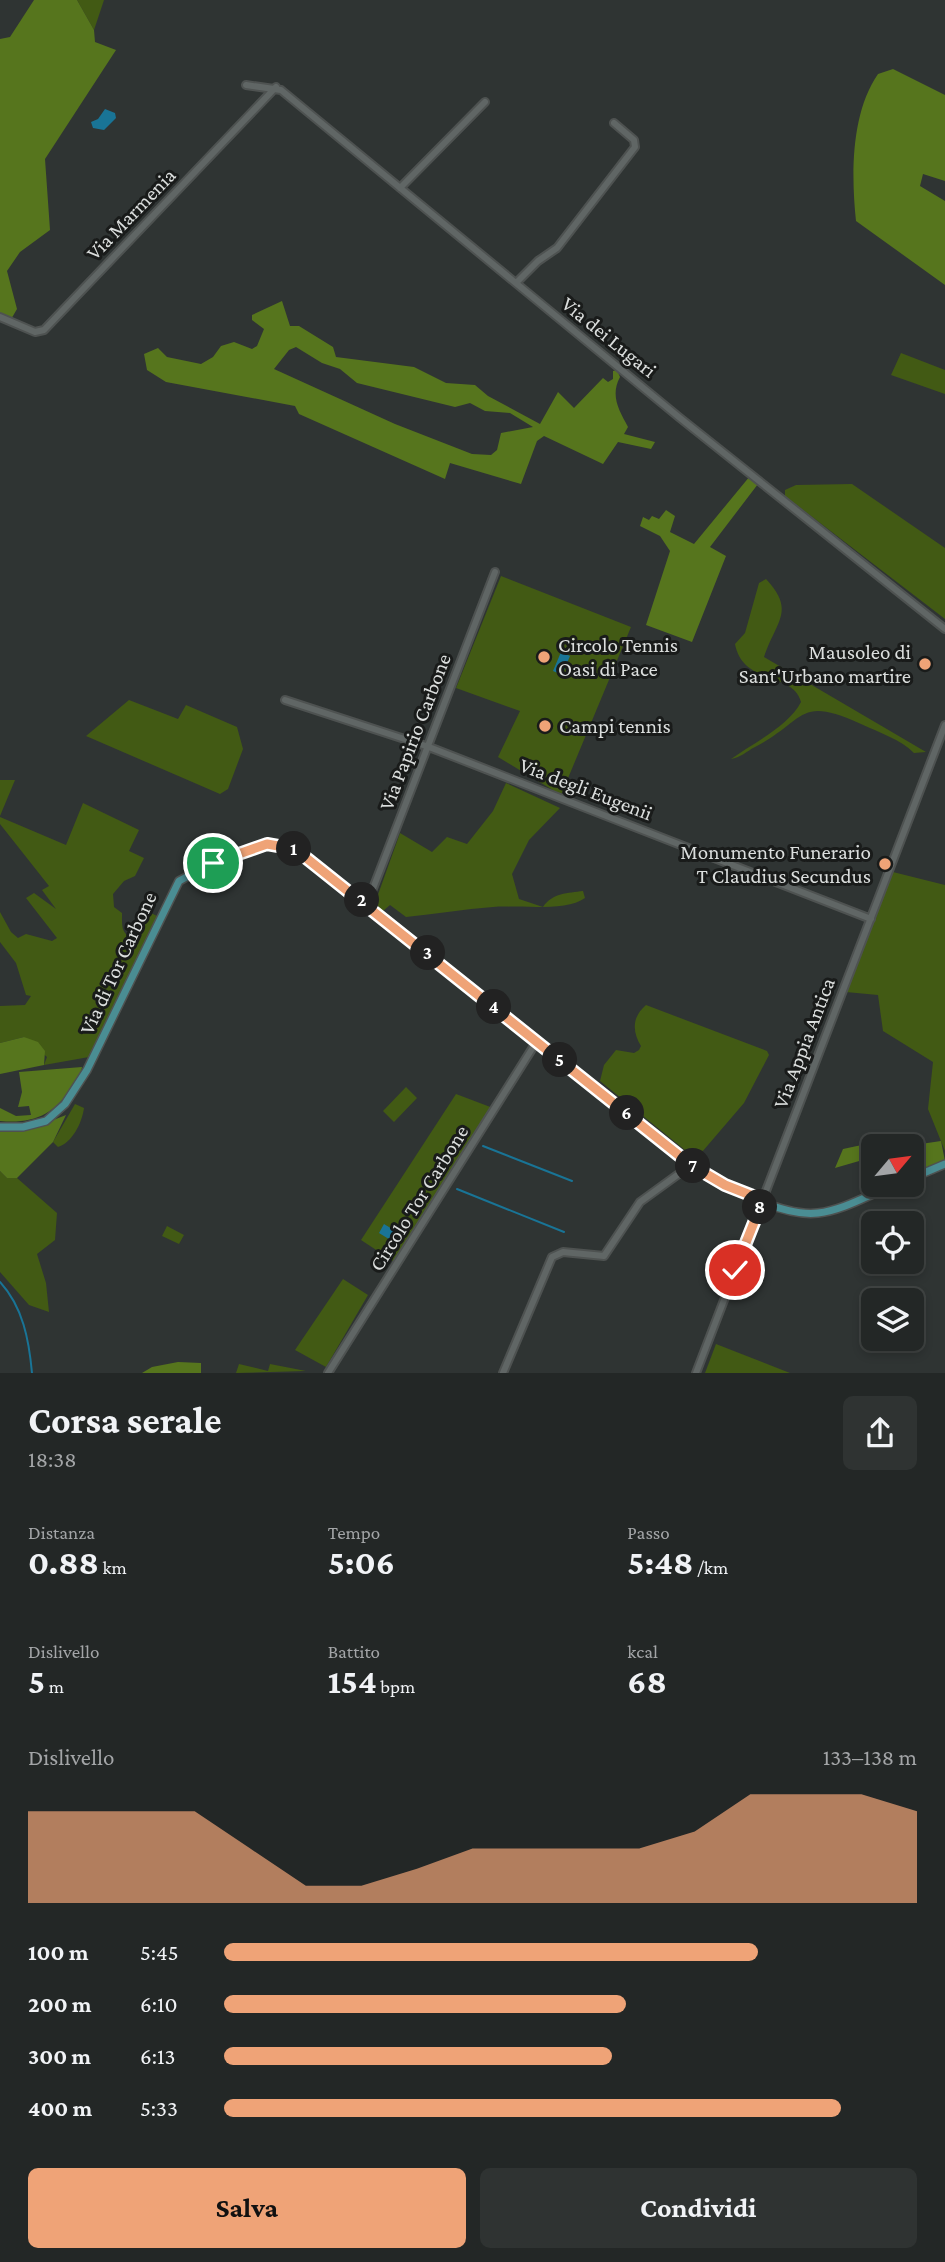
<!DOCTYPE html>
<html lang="it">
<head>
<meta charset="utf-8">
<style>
  body { margin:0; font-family:"Crimson Pro",serif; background:#2f3332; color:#f1f3f6; height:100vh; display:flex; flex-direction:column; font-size:26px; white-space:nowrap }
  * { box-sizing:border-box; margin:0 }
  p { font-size:23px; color:#a3a5a7 }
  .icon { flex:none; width:38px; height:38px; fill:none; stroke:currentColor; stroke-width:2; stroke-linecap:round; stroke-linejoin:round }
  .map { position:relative; height:1373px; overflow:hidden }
  .panel { display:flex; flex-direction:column; background:#232726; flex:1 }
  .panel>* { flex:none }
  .needle { width:46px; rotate:61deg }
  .controls { position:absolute; left:861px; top:1134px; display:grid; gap:14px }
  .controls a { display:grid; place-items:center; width:63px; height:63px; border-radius:10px; background:#232726; box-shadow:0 4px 10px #0003,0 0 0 2px #404443; font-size:35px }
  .pin { position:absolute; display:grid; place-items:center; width:60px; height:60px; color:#fff; margin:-30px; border:4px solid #fff; border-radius:50%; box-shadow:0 2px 7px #0007 }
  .km { position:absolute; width:35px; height:35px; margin:-18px; border-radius:50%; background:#222; color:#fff; font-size:19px; line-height:35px; text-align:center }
  .round { display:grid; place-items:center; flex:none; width:74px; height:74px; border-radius:10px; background:#2f3332 }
  .headline { display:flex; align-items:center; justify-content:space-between; height:119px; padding:0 28px }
  h1 { font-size:38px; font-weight:700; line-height:52px }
  .metrics { display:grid; grid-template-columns:repeat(3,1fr); gap:10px; height:119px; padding:7px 28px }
  .metrics div { display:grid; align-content:center }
  .metrics b { font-size:35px; font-weight:700 }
  .metrics small { font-size:19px; font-weight:400 }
  .metrics p { font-size:19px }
  .chart { height:196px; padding:14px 28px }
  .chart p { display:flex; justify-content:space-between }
  .chart svg { width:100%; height:126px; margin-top:7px; fill:#efa377; opacity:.7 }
  .primary-button { display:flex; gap:14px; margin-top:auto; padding:14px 28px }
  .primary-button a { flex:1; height:80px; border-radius:10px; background:#efa377; color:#111; font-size:28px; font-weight:700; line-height:80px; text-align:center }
  .primary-button a+a { background:#2f3332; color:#f1f3f6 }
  ul { padding:0 28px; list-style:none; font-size:23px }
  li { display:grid; grid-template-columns:112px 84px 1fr; align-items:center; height:52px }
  li i { height:18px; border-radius:9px; background:#efa377 }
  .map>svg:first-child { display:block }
  .green { fill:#425a14 }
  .forest { fill:#56751d; fill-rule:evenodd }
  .water { fill:#197496 }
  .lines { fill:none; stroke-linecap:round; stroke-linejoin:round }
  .stream { stroke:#197496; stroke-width:2 }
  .minor-casing { stroke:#4e5251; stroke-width:10 }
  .major-casing { stroke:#4e5251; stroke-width:10 }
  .minor { stroke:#606665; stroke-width:6 }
  .major { stroke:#4a8d93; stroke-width:7 }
  .route-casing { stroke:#fff; stroke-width:14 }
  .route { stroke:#efa377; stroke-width:9 }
  .poi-dot { fill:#efa377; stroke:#191b1a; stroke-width:2.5 }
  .labels { text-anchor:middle; stroke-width:6; stroke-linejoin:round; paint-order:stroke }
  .street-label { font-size:21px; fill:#dbdedd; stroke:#191b1a }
  .poi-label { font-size:21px; fill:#dbdedd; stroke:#191b1a; text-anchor:start }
</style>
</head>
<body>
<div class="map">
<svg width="945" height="1373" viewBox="0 0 945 1373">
  <rect width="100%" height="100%" fill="#2f3433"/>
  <!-- green -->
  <path class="green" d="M77 0H104L94 30Z
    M901 353 945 370V394L891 375Z
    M852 484 945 548V619L785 496V490L796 485Z
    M501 576 631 627 561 795 498 757 520 711 456 688Z
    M766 579C796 611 776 621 764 657L926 752 914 753C900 739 880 733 861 724 797 695 807 720 755 747 747 751 740 758 731 759 753 743 789 726 801 702 793 671 743 686 735 644L745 633 759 583Z
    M129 700 178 719 186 705 237 727 243 749 228 789 220 794 86 736Z
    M0 780H15L0 816Z
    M506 783 560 808 529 840 512 874 519 899 543 907C552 893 568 893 583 891L585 898C566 912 518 905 493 907 464 909 435 914 406 917L390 905 383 911 375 903 400 833 432 852 447 837 467 844 493 811Z
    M83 803 139 830 129 851 144 858 135 876 124 881 113 894 114 907 122 913C122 928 121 934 136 940L151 913 157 916 89 1057 44 1065 47 1057 24 1037 0 1043V1006L25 1005 31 996 26 995 16 963 0 942V912L11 932 18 938 26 934 52 941 57 938 26 898 34 893 56 909 42 890 49 886 0 824V817L66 845Z
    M893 872 945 885V1151L928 1109 933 1062 883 1031 878 995 846 992Z
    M646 1005 767 1051 769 1055 744 1103 696 1159 600 1081 604 1065 616 1050 634 1053 639 1050 641 1046C632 1031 632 1017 646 1005Z
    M406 1087 417 1098 394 1122 383 1111Z
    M456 1094 493 1108 396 1263 361 1240Z
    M75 1104 84 1108C82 1123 72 1143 58 1147L53 1142Z
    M0 1171 7 1178H17L57 1213 55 1240 37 1254 46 1283 49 1312 29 1305 0 1272Z
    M167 1226 184 1235 179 1244 162 1236Z
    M343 1279 368 1295 326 1367 295 1350Z
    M716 1344 790 1373H705Z
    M239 1364 268 1371 270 1364 306 1371 236 1373Z"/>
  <!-- forest -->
  <path class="forest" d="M34 0H77L94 30 95 42 116 50 45 159 50 230 20 252 7 271 17 309 10 321 0 317V39L10 37Z
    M893 69 945 95V181L923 174 920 186 945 201V285L856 221C851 174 851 113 878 74Z
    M282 301 290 326H299L333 347 336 357 414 367 446 383 475 385 488 396 540 424 558 392 574 408 603 378 608 382 613 379V371L617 370 620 377C610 396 619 410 628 427L624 434 655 442 651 449 618 442 603 464 544 436 537 441 521 484 450 463 445 479 299 414 295 406 166 382 147 370 144 354 158 348 167 357 201 364 213 357 221 346 234 342 252 349 257 346 264 329 252 320V315ZM296 347 322 363 340 369 357 383 455 407 470 403 485 411 510 413 533 427 501 433 497 450 491 455 472 454 395 424 274 369 289 350Z
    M750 476 758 484 710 547 726 556 692 642 646 625 670 551 660 536 640 526 643 517 649 520 652 516 659 519 666 510 675 516 670 532 694 544Z
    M24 1037 38 1042 45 1051 44 1065 0 1074V1043Z
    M82 1067C81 1075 76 1080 72 1087 54 1115 33 1124 0 1121V1108L16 1116 31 1115 29 1106 18 1107 22 1092 19 1072Z
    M66 1115 53 1142 17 1178H7L0 1171V1129L28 1130Z
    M899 1137 914 1145 941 1141 945 1161 912 1173V1146H873V1157L835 1168 843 1149Z
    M178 1362 201 1363V1373H142L152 1367Z"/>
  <!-- water -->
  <path class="water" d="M105 109 115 113 116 118 104 130 93 128 91 122 98 119Z
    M561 652 570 656 562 675 553 671Z
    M384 1224 402 1235 397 1244 379 1233Z"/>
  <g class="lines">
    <!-- stream -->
    <path class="stream" d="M483 1146 572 1181
      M457 1189 564 1232
      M0 1282C23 1307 29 1340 32 1373"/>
    <!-- minor casing -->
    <g class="minor-casing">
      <path id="minor" d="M246 85 281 90 680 418 945 629
        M400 188 485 102
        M516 283 538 261 557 248 635 147 634 140 614 123
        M0 317 35 332 44 330 276 87
        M285 700 429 747 871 919
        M367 904 495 572
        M328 1373 537 1041
        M503 1373 552 1257 563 1252 604 1256 640 1202 691 1165
        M696 1373 945 725"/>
    </g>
    <!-- major casing -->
    <g class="major-casing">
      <path id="major" d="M0 1127H23L46 1121 65 1104 87 1070 179 881 213 863 273 844 295 850 363 901 670 1149C703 1174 775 1218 818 1213 844 1210 870 1194 894 1185
        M912 1178 945 1164"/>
    </g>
    <!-- minor -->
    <use href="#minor" class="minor"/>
    <!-- major -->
    <use href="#major" class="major"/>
  </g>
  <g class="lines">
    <!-- route casing -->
    <g class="route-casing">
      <path id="route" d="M213 863 267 844 295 849 691 1165 725 1185 763 1200 735 1270"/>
    </g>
    <!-- route -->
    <use href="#route" class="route"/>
  </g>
  <!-- markers -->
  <g class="poi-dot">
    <circle cx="544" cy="657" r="7"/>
    <circle cx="925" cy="664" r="7"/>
    <circle cx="545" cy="726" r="7"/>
    <circle cx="885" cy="864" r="7"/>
  </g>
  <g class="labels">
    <!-- street labels -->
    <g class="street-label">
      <text transform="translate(131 214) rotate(-46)" y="7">Via Marmenia</text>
      <text transform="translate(609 337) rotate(39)" y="7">Via dei Lugari</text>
      <text transform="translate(415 732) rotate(-69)" y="7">Via Papirio Carbone</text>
      <text transform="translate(586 789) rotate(21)" y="7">Via degli Eugenii</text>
      <text transform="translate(118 963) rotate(-65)" y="7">Via di Tor Carbone</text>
      <text transform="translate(804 1043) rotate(-69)" y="7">Via Appia Antica</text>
      <text transform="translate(419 1198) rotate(-58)" y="7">Circolo Tor Carbone</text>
    </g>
    <!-- poi labels -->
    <g class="poi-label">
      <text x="558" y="652">Circolo Tennis<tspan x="558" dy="24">Oasi di Pace</tspan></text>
      <text x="911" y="659" text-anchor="end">Mausoleo di<tspan x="911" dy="24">Sant'Urbano martire</tspan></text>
      <text x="559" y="733">Campi tennis</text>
      <text x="871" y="859" text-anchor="end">Monumento Funerario<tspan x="871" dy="24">T Claudius Secundus</tspan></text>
    </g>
  </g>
</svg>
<div class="controls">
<a><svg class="needle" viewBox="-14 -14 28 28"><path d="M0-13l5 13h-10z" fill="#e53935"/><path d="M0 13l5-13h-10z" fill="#a3a5a7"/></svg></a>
<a><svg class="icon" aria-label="locate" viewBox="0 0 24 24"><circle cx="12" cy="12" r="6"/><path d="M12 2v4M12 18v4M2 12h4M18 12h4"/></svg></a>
<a><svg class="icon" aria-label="layers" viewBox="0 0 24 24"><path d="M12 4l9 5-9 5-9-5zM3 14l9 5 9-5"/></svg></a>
</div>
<div class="pin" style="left:213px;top:863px;background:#1e9e55"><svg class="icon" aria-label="arrive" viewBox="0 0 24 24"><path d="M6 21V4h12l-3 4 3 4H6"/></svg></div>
<div class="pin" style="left:735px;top:1270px;background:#d93025"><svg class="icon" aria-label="check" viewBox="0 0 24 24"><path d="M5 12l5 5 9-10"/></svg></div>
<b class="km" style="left:294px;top:849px">1</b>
<b class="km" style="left:362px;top:900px">2</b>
<b class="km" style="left:428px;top:953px">3</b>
<b class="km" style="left:494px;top:1007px">4</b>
<b class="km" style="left:560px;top:1060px">5</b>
<b class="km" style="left:627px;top:1113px">6</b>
<b class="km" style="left:693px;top:1166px">7</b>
<b class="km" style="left:760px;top:1207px">8</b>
</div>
<section class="panel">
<div class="headline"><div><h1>Corsa serale</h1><p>18:38</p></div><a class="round"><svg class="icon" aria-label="share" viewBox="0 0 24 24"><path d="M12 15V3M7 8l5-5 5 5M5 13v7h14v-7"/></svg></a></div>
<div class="metrics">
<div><p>Distanza</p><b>0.88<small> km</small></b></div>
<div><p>Tempo</p><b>5:06</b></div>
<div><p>Passo</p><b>5:48<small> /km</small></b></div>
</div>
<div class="metrics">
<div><p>Dislivello</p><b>5<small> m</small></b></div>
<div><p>Battito</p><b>154<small> bpm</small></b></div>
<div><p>kcal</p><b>68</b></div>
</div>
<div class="chart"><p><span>Dislivello</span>133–138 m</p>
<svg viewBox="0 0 160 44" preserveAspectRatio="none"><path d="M0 44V12L10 12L20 12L30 12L40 25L50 38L60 38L70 32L80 25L90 25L100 25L110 25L120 19L130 6L140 6L150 6L160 12V44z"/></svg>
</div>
<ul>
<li><b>100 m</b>5:45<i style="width:77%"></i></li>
<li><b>200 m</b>6:10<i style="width:58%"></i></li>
<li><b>300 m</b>6:13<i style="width:56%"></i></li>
<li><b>400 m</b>5:33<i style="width:89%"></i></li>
</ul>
<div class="primary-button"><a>Salva</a><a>Condividi</a></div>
</section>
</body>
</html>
